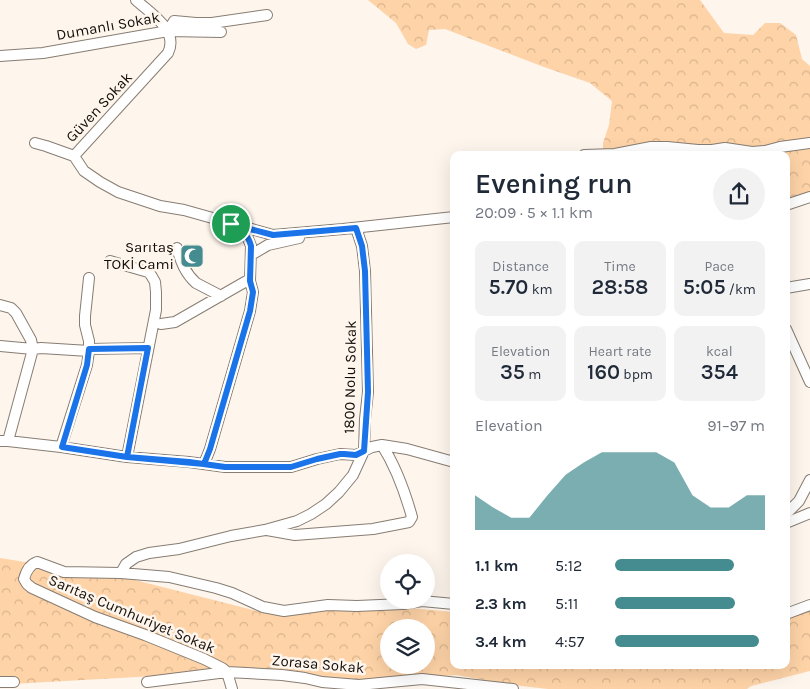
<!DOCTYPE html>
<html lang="en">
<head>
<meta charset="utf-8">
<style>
  body { margin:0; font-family:Karla,sans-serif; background:#f2f2f3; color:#1f2937; height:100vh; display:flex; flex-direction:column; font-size:19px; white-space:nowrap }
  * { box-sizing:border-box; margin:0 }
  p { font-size:16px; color:#747a83 }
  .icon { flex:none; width:28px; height:28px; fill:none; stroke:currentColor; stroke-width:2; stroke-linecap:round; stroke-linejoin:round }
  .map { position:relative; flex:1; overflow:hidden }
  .side { position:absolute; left:450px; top:151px; width:340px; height:518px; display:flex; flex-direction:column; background:#fff; border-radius:10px; box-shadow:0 5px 20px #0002 }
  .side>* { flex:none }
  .fabs { position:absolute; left:380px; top:554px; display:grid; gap:10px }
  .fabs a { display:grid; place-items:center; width:55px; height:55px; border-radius:50%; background:#fff; box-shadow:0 5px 20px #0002; font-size:25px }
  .pin { position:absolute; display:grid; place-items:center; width:42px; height:42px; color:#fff; margin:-21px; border:2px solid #fff; border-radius:50%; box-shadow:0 1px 5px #0007 }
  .round { display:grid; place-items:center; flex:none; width:52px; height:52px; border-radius:26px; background:#f2f2f3 }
  .overview { display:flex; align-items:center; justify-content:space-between; height:85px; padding:0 25px }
  h1 { font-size:28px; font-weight:600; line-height:38px }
  .stats { display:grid; grid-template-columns:repeat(3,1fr); gap:8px; height:85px; padding:5px 25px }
  .stats div { display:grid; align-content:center; border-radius:10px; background:#f2f2f3; text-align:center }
  .stats b { font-size:21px; font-weight:600 }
  .stats small { font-size:14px; font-weight:400 }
  .stats p { font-size:14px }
  .chart { height:140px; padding:10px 25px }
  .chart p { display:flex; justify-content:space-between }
  .chart svg { width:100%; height:90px; margin-top:5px; fill:#448c8f; opacity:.7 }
  ul { padding:0 25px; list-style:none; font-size:16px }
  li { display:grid; grid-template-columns:80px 60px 1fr; align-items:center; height:38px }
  li i { height:12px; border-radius:6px; background:#448c8f }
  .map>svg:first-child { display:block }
  .forest { fill:url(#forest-crowns); fill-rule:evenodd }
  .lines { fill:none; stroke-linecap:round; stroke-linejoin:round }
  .minor-casing { stroke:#877d73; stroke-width:12 }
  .minor { stroke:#fff; stroke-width:10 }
  .route-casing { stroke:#fff; stroke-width:10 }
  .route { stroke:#1a73e8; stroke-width:6 }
  .labels { text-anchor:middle; stroke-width:5; stroke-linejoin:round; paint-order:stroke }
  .street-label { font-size:15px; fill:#110d09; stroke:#fef5ec }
  .poi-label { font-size:15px; fill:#110d09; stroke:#fef5ec; text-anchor:end }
</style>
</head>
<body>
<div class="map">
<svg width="810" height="689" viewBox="0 0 810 689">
  <defs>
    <pattern id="forest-crowns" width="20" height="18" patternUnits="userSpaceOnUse" patternTransform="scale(1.25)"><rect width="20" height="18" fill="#fed3a7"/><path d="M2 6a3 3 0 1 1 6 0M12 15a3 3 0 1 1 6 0" fill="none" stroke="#d9b48e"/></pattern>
  </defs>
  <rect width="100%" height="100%" fill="#fef5ec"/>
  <!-- forest -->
  <path class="forest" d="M368 0H700L724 33 753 35 765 23H780L796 35 802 59 810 66V194L786 198V155H781L780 149 662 155H603V143L609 125 612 101 590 83 544 67 445 29 429 30 426 45 416 49 408 44 396 23Z
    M0 558 87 572 115 575 269 614 295 615 334 606 376 605 454 612V665H786V616L810 603V671L751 686 747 689H548L513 685 456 675 342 684 249 673 173 675 11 684 0 682ZM389 628H426V665H389Z"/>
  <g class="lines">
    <!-- minor casing -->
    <g class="minor-casing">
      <path id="minor" d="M136 0C151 14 179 30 168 53L74 156 84 171 100 182 118 192 160 206 184 210 273 235 343 229 454 217
        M168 31 174 21 196 23H212L267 15
        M0 56 43 53 168 31 221 32
        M35 143 46 146 74 156
        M584 155 615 154 651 147H667L698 150H712L725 148 752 152 765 151 780 147 810 143
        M786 205 810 197
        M177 248C181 262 185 273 196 283L221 296
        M251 255 268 245 299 238
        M110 261 148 272 151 275 155 282 156 292V310L127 457
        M786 288 810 284
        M0 305 11 308 16 313 31 340 33 349 41 348 89 351
        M161 324 175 322 250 279
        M786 329 810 382
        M0 346 33 349 8 441
        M89 349 148 348
        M0 441H8L61 447 127 457 189 462 225 467H291L317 459 340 454 356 455 372 447 382 445 407 449 454 462
        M61 447 87 365 89 351V341L85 325V316L89 278
        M204 464 210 449 250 311 253 292 250 281 251 246 247 236 236 227
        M786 514 799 501 810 480
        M786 523 810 513
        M267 530 295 535 373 529 409 522 412 517C405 492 396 467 382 445
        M121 573 126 564 136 557 149 553 179 549 231 536 265 530 297 521 311 514 326 504 339 492 353 475 364 451 365 419 368 392 365 271 362 246 356 228
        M786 614 810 605
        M227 672 222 668 204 659 145 635 95 617 32 588 27 584 24 579C26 571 29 565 37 562L64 572 121 573 169 577 216 588 232 593 263 607 284 611 328 605 357 606 403 604 422 601 454 604
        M227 672 232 689
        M0 682H14
        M147 682 227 672 282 675 305 678 322 682 359 685 422 679 513 689"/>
    </g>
    <!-- minor -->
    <use href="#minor" class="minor"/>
  </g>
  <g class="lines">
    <!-- route casing -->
    <g class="route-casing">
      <path id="route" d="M231 224C241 230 248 234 251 246L250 281 253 292 250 311 210 449 204 464 127 457 62 447 87 365 89 349 148 348 127 457 189 462 225 467H291L317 459 340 454H344L356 455 364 451 368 392 365 271 362 246 356 228 273 235 231 224"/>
    </g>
    <!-- route -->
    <use href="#route" class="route"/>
  </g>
  <!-- icons -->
  <defs>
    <g id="mosque-square" transform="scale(1.25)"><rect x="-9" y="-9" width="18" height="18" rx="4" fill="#448c8f" stroke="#fef5ec"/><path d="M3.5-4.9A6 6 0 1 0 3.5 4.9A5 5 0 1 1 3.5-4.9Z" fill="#fff"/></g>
  </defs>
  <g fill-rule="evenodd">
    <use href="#mosque-square" x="192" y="256"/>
  </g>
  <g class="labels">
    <!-- street labels -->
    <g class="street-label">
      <text transform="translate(108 26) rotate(-10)" y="5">Dumanlı Sokak</text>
      <text transform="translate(99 107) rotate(-47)" y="5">Güven Sokak</text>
      <text transform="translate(350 377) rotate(-89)" y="5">1800 Nolu Sokak</text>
      <text transform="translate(132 614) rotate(23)" y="5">Sarıtaş Cumhuriyet Sokak</text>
      <text transform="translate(318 664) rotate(5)" y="5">Zorasa Sokak</text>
    </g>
    <!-- poi labels -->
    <g class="poi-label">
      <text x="174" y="252">Sarıtaş<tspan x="174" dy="17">TOKİ Cami</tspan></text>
    </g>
  </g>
</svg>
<div class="fabs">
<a><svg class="icon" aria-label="locate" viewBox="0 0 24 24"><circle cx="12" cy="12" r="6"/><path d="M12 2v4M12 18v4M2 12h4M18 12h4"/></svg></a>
<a><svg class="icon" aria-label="layers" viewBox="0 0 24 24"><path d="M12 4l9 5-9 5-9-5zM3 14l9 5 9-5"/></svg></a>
</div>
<div class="pin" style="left:231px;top:224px;background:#1e9e55"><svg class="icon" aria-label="arrive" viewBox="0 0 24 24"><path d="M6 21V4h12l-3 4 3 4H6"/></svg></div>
<section class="side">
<div class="overview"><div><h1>Evening run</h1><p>20:09 · 5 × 1.1 km</p></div><a class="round"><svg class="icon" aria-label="share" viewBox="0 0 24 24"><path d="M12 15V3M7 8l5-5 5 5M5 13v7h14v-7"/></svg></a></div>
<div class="stats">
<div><p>Distance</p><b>5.70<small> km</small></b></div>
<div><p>Time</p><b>28:58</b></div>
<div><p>Pace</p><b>5:05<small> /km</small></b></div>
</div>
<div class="stats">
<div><p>Elevation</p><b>35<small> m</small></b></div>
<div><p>Heart rate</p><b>160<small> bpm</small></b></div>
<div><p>kcal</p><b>354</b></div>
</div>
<div class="chart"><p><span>Elevation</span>91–97 m</p>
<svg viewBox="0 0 160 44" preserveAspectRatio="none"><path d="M0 44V27L10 33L20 38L30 38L40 27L50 17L60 11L70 6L80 6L90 6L100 6L110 11L120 27L130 33L140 33L150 27L160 27V44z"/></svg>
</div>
<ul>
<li><b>1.1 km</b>5:12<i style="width:79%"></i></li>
<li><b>2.3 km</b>5:11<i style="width:80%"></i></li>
<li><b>3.4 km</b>4:57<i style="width:96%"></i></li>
</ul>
</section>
</div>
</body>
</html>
